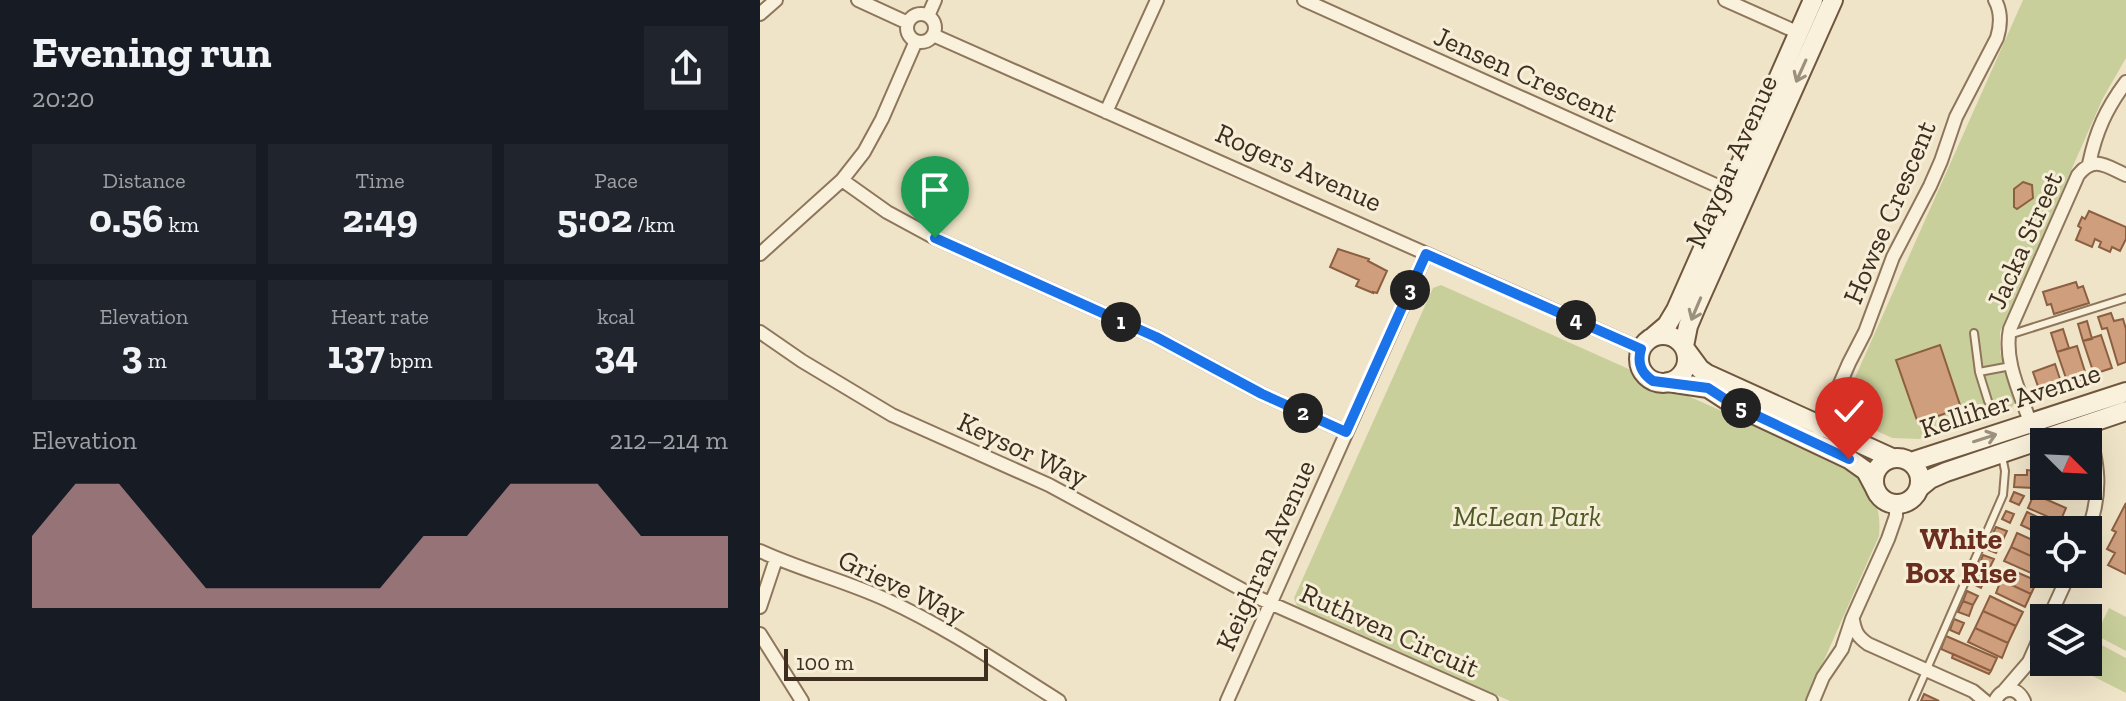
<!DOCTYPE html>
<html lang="en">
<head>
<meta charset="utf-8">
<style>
  body { margin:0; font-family:"Zilla Slab",serif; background:#20242c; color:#f1f3f6; height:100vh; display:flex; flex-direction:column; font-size:30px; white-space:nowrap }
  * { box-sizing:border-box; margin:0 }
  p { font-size:26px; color:#9ea1a6 }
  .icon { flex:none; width:44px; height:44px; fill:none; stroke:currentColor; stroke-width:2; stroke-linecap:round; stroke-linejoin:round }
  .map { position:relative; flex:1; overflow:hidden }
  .panel { display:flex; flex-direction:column; background:#171b24; width:760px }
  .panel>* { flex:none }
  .needle { width:52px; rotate:114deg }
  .buttons { position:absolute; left:1270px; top:428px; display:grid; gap:16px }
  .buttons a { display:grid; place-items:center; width:72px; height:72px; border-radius:0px; background:#171b24; box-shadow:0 8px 32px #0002; font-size:40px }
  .scale { position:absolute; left:24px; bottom:20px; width:204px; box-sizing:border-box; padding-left:8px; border:4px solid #3d2e20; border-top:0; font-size:22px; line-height:28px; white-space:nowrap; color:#3d2e20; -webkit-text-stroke:6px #f7eed8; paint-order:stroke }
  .pin { position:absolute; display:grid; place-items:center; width:68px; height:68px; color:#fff; margin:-82px -34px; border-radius:50% 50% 50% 0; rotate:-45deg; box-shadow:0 0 8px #0007 }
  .pin .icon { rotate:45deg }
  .km { position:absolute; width:40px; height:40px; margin:-20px; border-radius:50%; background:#222; color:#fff; font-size:22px; line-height:40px; text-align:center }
  .round { display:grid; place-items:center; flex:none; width:84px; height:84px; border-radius:0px; background:#20242c }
  .headline { display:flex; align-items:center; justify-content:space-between; height:136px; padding:0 32px }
  h1 { font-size:44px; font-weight:800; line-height:60px }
  .stats { display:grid; grid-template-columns:repeat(3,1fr); gap:12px; height:136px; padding:8px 32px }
  .stats div { display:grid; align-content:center; border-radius:0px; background:#20242c; text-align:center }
  .stats b { font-size:40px; font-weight:800 }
  .stats small { font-size:22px; font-weight:400 }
  .stats p { font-size:22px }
  .chart { height:224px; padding:16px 32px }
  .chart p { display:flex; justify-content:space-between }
  .chart svg { width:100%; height:144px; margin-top:8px; fill:#cc999b; opacity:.7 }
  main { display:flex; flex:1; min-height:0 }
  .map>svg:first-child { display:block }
  .green { fill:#c9cf9b }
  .building { fill:#cf9f7d; stroke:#8d5f41; stroke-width:2 }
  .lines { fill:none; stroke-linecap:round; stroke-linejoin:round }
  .lane-casing { stroke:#8d765c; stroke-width:10 }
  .street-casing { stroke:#8d765c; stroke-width:16 }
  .secondary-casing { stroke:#6f573f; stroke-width:22 }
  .lane { stroke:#faf1dc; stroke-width:6 }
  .street { stroke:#faf1dc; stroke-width:12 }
  .secondary { stroke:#faf1dc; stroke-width:18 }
  .oneway { stroke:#9c907e }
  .route-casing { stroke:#fff; stroke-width:16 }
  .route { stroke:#1a73e8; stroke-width:10 }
  .labels { text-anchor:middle; stroke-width:6; stroke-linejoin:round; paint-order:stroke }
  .street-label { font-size:28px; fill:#3d2e20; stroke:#f7eed8 }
  .park-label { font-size:28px; font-style:italic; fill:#4d5a26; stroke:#f7eed8 }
  .neighbourhood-label { font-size:30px; font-weight:bold; fill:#6b2e1e; stroke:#f7eed8 }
</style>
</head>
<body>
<main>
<section class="panel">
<div class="headline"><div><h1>Evening run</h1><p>20:20</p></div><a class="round"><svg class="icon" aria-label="share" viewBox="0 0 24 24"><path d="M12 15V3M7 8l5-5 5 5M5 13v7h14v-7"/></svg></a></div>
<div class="stats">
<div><p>Distance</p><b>0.56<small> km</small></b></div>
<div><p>Time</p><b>2:49</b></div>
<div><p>Pace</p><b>5:02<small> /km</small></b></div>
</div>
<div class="stats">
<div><p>Elevation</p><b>3<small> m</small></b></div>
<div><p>Heart rate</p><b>137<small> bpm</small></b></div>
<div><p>kcal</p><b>34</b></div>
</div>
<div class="chart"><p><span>Elevation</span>212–214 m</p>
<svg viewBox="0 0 160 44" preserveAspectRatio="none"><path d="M0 44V22L10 6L20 6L30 22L40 38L50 38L60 38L70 38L80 38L90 22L100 22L110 6L120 6L130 6L140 22L150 22L160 22V44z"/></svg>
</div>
</section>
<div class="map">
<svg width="1366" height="701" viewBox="0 0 1366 701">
  <rect width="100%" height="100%" fill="#f0e4c8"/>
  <!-- green -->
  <path class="green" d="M1263 0H1366V58L1343 98 1240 332V352L1255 402 1251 409 1159 439 1132 438 1084 416 1081 409Z
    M681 285 871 370C886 385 898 391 919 392L1084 465C1110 485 1122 502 1119 536L1046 701H750L537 606 534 598 673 288Z
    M1349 608 1366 617V651L1336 635Z
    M1334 641 1366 658V693L1319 669 1322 662H1328V651Z"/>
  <!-- building -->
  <path class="building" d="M1263 182 1272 185 1273 198 1257 209 1254 207V189Z
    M1329 211 1366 227V239L1360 251 1352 247 1350 252 1339 247 1341 242 1335 239 1332 247 1316 240 1321 228 1318 226 1322 217 1325 219Z
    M578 249 609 259 608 261 627 271 617 293 613 292V293L596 286 599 280 570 267Z
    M1316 282 1318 288 1323 286 1329 303 1294 314 1291 304 1287 305 1283 292Z
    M1351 313 1354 321 1363 319 1366 329V362L1358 365 1347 328 1342 329 1338 317Z
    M1327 321 1332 339 1323 341 1318 324Z
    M1303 329 1309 348 1297 352 1291 333Z
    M1341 335 1352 368 1334 374 1323 341Z
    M1180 345 1201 408 1158 423 1136 360Z
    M1317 346 1327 378 1308 384 1297 352Z
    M1295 364 1303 388 1281 395 1273 372Z
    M1276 467H1284V486H1312V490L1254 487 1255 475H1267V470L1276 471Z
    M1254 492 1264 496 1259 505 1250 501Z
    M1274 494 1306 508 1300 522 1268 508Z
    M1366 503V574L1348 565 1355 553 1347 549 1356 532 1352 530Z
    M1246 511 1254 514 1250 523 1242 519Z
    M1267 512 1299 527 1298 530H1284V536L1261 525Z
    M1236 527 1247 531 1242 542 1231 537Z
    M1257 533 1284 545V562L1251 547Z
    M1230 538 1241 543 1236 553 1226 549Z
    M1251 547 1284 562 1278 576 1244 561Z
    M1223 555 1234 559 1229 569 1219 565Z
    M1247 568 1277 581 1271 594 1241 580Z
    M1216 573 1226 577 1221 588 1211 583Z
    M1241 580 1271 594 1265 607 1236 593Z
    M1207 591 1218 596 1213 605 1203 601Z
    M1230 596 1263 612 1256 626 1223 611Z
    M1203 601 1213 605 1209 616 1198 612Z
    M1223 611 1256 626 1248 643 1215 628Z
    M1194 619 1204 623 1199 634 1190 630Z
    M1215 628 1248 643 1242 658 1208 642Z
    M1186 636 1237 658 1231 671 1181 649Z
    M1193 654 1231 671 1229 674 1192 658Z
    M1164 694 1179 701H1161Z"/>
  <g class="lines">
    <!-- lane casing -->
    <g class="lane-casing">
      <path id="lane" d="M1214 333 1219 372 1251 366
        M1249 335 1366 298
        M1219 372 1228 401
        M1153 701 1243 495 1245 471 1242 456"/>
    </g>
    <!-- street casing -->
    <g class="street-casing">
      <path id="street" d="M98 0 148 23
        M544 0 969 191
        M965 0 1039 33
        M0 14 16 0
        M147 28a14 14 0 1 1 28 0a14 14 0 1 1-28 0Z
        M168 16 175 0
        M173 35 881 349
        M346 112 397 0
        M1329 164C1336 131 1346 109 1366 82
        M82 180 127 212 175 238 396 337 502 394 586 432
        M0 254 82 180 104 152 122 119 156 41
        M0 332 42 361 132 415 289 485 492 595 731 701
        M1327 423C1338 463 1343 491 1328 531
        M1272 428C1262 396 1243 362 1250 329L1318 175C1334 155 1346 166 1366 175
        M1059 432 1089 363 1105 332 1133 257 1170 186 1181 161 1196 117 1237 38C1241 25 1242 13 1235 0
        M0 551C41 570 86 581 127 600 188 628 243 666 299 701
        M0 607 16 559
        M1289 618 1309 574
        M1093 620C1095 632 1098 637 1108 644L1213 691 1225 701
        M0 634 42 701
        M1244 691 1269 662 1284 628
        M467 701 666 254
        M1053 701 1063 677 1082 649 1092 619 1128 539 1136 516V504
        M1235 701C1242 687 1257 686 1264 701"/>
    </g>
    <!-- secondary casing -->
    <g class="secondary-casing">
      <path id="secondary" d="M879 359a24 24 0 1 1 48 0a24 24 0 1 1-48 0Z
        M894 336 907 325 916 310 1053 0
        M924 346 928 326 936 307 1073 0
        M926 350 940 369 947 374 1132 458
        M908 382 948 388 974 405 1089 459 1106 471 1115 488
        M1114 481a23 23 0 1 1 46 0a23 23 0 1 1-46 0Z
        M1151 462 1366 392
        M1159 488 1170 479 1186 472 1366 411"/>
    </g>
    <!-- lane -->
    <use href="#lane" class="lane"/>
    <!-- street -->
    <use href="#street" class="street"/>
    <!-- secondary -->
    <use href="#secondary" class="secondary"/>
  </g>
  <!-- one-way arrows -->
  <defs><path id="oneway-shaft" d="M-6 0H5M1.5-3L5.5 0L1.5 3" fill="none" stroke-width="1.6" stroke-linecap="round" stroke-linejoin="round" transform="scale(2)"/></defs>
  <g class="oneway">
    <use href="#oneway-shaft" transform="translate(1041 71) rotate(114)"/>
    <use href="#oneway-shaft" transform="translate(936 309) rotate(113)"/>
    <use href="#oneway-shaft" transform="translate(1225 438) rotate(-18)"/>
  </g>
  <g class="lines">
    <!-- route casing -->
    <g class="route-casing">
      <path id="route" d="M175 238 396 337 502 394 586 432 666 254 881 349C877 363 881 373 893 381L948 388 974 405 1089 459"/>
    </g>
    <!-- route -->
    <use href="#route" class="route"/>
  </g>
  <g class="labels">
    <!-- street labels -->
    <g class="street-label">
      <text transform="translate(766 74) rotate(24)" y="10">Jensen Crescent</text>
      <text transform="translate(971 161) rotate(-66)" y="10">Maygar Avenue</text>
      <text transform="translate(539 167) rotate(24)" y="10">Rogers Avenue</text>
      <text transform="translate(1129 212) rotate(-67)" y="10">Howse Crescent</text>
      <text transform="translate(1264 240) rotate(-66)" y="10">Jacka Street</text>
      <text transform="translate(1250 400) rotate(-18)" y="10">Kelliher Avenue</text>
      <text transform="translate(263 449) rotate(25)" y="10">Keysor Way</text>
      <text transform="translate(505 555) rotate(-66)" y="10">Keighran Avenue</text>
      <text transform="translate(142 586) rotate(25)" y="10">Grieve Way</text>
      <text transform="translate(630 630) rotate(24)" y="10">Ruthven Circuit</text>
    </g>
    <!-- park labels -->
    <g class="park-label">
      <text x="767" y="526">McLean Park</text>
    </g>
    <!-- neighbourhood labels -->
    <g class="neighbourhood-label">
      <text x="1201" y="549">White<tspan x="1201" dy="34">Box Rise</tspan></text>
    </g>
  </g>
</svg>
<div class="buttons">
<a><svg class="needle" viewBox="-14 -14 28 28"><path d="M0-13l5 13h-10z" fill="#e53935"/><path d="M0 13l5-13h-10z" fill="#9ea1a6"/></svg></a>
<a><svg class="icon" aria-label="locate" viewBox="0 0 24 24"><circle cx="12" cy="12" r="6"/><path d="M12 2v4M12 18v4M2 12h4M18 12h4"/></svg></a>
<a><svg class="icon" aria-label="layers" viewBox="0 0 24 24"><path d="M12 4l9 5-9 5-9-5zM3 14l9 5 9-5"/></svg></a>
</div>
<div class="scale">100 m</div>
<div class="pin" style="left:175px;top:238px;background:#1e9e55"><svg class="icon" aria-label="arrive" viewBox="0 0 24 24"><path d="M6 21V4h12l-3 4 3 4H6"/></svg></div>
<div class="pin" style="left:1089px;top:459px;background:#d93025"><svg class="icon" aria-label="check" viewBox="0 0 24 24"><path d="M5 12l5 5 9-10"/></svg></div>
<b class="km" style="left:361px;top:322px">1</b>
<b class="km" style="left:543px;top:413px">2</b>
<b class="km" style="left:650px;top:290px">3</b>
<b class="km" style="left:816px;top:320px">4</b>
<b class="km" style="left:981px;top:408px">5</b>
</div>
</main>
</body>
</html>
